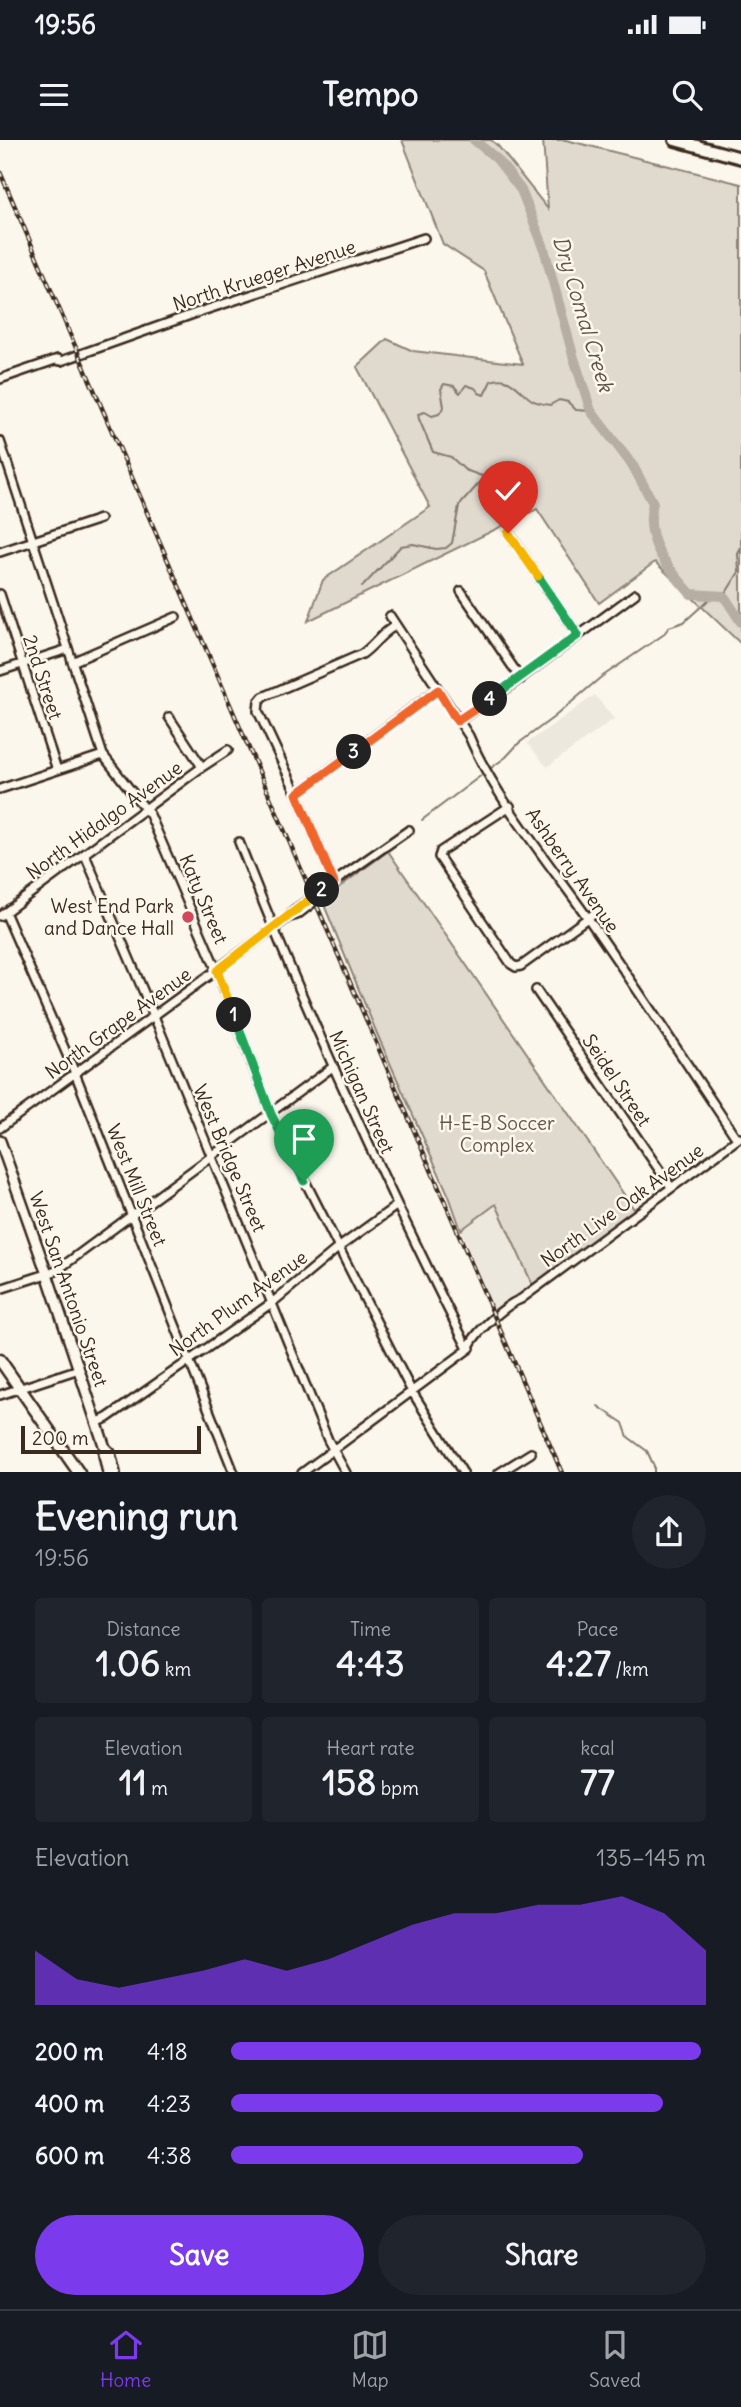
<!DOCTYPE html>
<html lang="en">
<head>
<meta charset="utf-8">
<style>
  body { margin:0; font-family:Delius,sans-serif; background:#20242c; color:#f1f3f6; height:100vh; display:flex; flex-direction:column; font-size:26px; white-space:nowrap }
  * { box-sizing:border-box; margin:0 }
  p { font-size:23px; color:#9ea1a6 }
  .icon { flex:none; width:38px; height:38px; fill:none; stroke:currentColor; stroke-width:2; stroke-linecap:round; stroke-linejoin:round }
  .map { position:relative; height:1332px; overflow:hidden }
  .side { display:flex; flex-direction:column; background:#171b24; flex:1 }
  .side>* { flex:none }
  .scale { position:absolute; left:21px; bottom:18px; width:180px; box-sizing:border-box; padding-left:7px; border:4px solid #3b2a1e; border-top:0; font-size:19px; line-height:24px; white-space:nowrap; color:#3b2a1e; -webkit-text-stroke:5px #fbf7ec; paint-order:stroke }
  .pin { position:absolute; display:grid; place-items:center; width:60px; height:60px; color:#fff; margin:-72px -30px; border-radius:50% 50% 50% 0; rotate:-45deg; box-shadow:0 0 7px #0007 }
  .pin .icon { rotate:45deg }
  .km { position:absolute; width:35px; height:35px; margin:-18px; border-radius:50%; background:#222; color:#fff; font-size:19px; line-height:35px; text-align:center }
  .round { display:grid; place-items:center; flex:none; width:74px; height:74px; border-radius:37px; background:#20242c }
  .headline { display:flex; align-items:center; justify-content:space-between; height:119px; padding:0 35px }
  h1 { font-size:38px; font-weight:700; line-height:52px }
  .metrics { display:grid; grid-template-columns:repeat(3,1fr); gap:10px; height:119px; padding:7px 35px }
  .metrics div { display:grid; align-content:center; border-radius:7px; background:#20242c; text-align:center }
  .metrics b { font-size:35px; font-weight:700 }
  .metrics small { font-size:19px; font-weight:400 }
  .metrics p { font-size:19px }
  .chart { height:196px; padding:14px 35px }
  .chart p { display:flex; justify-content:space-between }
  .chart svg { width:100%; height:126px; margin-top:7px; fill:#7c3aed; opacity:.7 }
  .button { display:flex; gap:14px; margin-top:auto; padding:14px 35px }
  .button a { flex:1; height:80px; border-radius:42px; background:#7c3aed; color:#fff; font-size:28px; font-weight:700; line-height:80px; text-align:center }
  .button a+a { background:#20242c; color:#f1f3f6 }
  ul { padding:0 35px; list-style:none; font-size:23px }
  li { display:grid; grid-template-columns:112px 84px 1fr; align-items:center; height:52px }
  li i { height:18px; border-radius:9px; background:#7c3aed }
  .status { display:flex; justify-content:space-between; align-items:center; height:49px; padding:0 35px; background:#171b24; direction:ltr }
  .status svg { height:19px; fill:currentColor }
  header { display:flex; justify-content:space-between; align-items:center; height:91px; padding:0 35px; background:#171b24; font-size:32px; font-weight:700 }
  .dock { display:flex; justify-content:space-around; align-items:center; height:98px; border-top:2px solid #363941; background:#171b24; font-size:19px; color:#9ea1a6 }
  .dock a { display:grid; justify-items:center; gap:4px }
  .dock .active { color:#7c3aed }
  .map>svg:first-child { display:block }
  .built { fill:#ede8dd }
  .green { fill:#dfd9ce; stroke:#8d8276; stroke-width:2 }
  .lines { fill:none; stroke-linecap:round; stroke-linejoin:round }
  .stream { stroke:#85796d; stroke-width:2 }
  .river { stroke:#b6aea2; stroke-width:10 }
  .minor-casing { stroke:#3b2a1e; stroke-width:12 }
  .tertiary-casing { stroke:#3b2a1e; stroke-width:14 }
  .secondary-casing { stroke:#3b2a1e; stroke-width:15 }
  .primary-casing { stroke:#3b2a1e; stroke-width:16 }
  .minor { stroke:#fbf7ec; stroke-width:7 }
  .tertiary { stroke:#fbf7ec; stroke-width:9 }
  .secondary { stroke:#fbf7ec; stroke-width:10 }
  .primary { stroke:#fbf7ec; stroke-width:10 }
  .rail-casing { stroke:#3b2a1e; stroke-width:4.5 }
  .rail { stroke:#fbf7ec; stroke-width:2; stroke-dasharray:5; stroke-linecap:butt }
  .split-1-casing { stroke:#fff; stroke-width:14 }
  .split-2-casing { stroke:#fff; stroke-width:14 }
  .split-3-casing { stroke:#fff; stroke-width:14 }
  .split-4-casing { stroke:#fff; stroke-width:14 }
  .split-5-casing { stroke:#fff; stroke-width:14 }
  .split-6-casing { stroke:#fff; stroke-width:14 }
  .split-1 { stroke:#22a559; stroke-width:9 }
  .split-2 { stroke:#f5b400; stroke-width:9 }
  .split-3 { stroke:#f0652b; stroke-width:9 }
  .split-4 { stroke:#f0652b; stroke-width:9 }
  .split-5 { stroke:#22a559; stroke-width:9 }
  .split-6 { stroke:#f5b400; stroke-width:9 }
  .poi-dot { fill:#d1495b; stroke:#fbf7ec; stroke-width:2.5 }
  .labels { text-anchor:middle; stroke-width:5; stroke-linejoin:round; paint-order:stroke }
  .street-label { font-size:19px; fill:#3b2a1e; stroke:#fbf7ec }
  .poi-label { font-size:19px; fill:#3b2a1e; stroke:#fbf7ec; text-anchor:end }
  .park-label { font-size:19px; fill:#64564a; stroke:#fbf7ec }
  .water-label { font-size:21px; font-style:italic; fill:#605246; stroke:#fbf7ec }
</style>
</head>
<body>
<div class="status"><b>19:56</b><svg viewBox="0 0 49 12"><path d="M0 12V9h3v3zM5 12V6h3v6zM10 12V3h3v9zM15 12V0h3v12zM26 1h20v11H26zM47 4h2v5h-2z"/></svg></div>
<header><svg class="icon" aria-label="menu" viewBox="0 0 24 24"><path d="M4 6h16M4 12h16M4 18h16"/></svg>Tempo<svg class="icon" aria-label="search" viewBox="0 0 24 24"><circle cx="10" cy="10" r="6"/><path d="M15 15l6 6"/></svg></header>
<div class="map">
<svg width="741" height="1333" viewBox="0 0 741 1333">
  <rect width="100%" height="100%" fill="#fbf7ec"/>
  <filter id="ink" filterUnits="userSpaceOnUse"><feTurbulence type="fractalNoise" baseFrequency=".0143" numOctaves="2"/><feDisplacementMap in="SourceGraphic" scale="14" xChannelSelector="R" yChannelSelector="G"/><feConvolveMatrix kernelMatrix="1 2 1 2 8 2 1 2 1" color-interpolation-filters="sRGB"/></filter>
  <g filter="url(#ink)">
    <!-- built -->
    <path class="built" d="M595 555 614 579 547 627 527 603Z
      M496 1063 533 1146 495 1173 461 1090Z"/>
    <!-- green -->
    <path class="green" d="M402 0H491L498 6 548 69 543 0H566L741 44V504L655 422 599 463 537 369 308 481 323 440 430 367 357 227 387 199 413 211 523 224 484 131 443 104Z
      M388 711 636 1072 533 1146 496 1064 461 1090 449 1056 378 896 322 760Z"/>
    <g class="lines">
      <!-- stream -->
      <path class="stream" d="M362 447 401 406 413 404 436 409 446 408 452 403 459 366 482 340V336L465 330 451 317 433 312 419 279 418 274 425 272 432 276 439 274 444 267 441 249 444 244 454 246 460 253 466 245 475 248 479 253 484 255 491 241C511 234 517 250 532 260 537 263 544 264 550 265L559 260 568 262 576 270 591 271
        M724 456 739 432 738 414 741 407
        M491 628 506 617 519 603 554 577 600 538 663 495 669 487 684 482 714 455
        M422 680 483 634
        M598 1266 623 1283 628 1297 647 1311 654 1326V1333"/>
      <!-- river -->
      <path class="river" d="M474 0 497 19 521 50 543 105 573 215 591 271 633 326 653 363C643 401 668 428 691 454L724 456 741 482"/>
      <!-- minor casing -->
      <g class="minor-casing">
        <path id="minor" d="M56 220 61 221 199 172 424 98
          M0 239 58 219
          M0 301 103 615 150 675 217 831 271 974 411 1250 463 1333
          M508 392 578 495
          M0 412 100 379
          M461 451 521 539
          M0 454 57 630
          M390 476 469 596C494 656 547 720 585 774 637 848 687 924 737 999
          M72 522 176 477
          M0 531 68 509
          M169 577 202 627
          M458 581 510 546 635 454
          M0 649 103 615
          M297 654 438 549
          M510 666 441 711 439 717 511 824 516 827 521 826 596 772
          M239 702C307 875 384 1043 468 1209
          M85 715 154 876 328 1300 346 1333
          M334 743 297 654 258 571 259 562 263 557 362 514C375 505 381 493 395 486
          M5 772 75 933 234 1333
          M0 776 202 627 228 610
          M290 777 297 775 323 755
          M536 850 671 1047
          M0 988 289 777 294 770 409 690
          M0 1149 56 1131 334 926
          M468 1209C474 1193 505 1165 521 1159L739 998
          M0 1255 79 1229
          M96 1283 107 1278 273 1162 338 1108 396 1066
          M302 1333 470 1208
          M499 1333 531 1313"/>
      </g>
      <!-- tertiary casing -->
      <g class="tertiary-casing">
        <path id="tertiary" d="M0 1001 47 1134 105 1308 104 1315 108 1333
          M105 1308 110 1313 115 1333"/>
      </g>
      <!-- secondary casing -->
      <g class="secondary-casing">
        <path id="secondary" d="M0 1220 79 1333"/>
      </g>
      <!-- primary casing -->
      <g class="primary-casing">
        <path id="primary" d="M675 0 741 18"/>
      </g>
      <!-- minor -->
      <use href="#minor" class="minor"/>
      <!-- tertiary -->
      <use href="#tertiary" class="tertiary"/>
      <!-- secondary -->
      <use href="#secondary" class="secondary"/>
      <!-- primary -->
      <use href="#primary" class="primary"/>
      <!-- rail casing -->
      <g class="rail-casing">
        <path id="rail" d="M0 32 562 1333"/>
      </g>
      <!-- rail -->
      <use href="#rail" class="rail"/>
    </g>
  </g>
  <g class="lines" filter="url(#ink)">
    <!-- split-1 casing -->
    <g class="split-1-casing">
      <path id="split-1" d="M234 875 271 974 304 1041"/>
    </g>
    <!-- split-2 casing -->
    <g class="split-2-casing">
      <path id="split-2" d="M234 875 217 831 322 750"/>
    </g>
    <!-- split-3 casing -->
    <g class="split-3-casing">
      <path id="split-3" d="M322 750 334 743 297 654 354 612"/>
    </g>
    <!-- split-4 casing -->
    <g class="split-4-casing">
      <path id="split-4" d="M354 612 438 550 457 581 490 559"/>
    </g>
    <!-- split-5 casing -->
    <g class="split-5-casing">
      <path id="split-5" d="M490 559 578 495 538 436"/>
    </g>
    <!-- split-6 casing -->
    <g class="split-6-casing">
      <path id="split-6" d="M508 393 538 436"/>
    </g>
    <!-- split-1 -->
    <use href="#split-1" class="split-1"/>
    <!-- split-2 -->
    <use href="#split-2" class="split-2"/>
    <!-- split-3 -->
    <use href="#split-3" class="split-3"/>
    <!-- split-4 -->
    <use href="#split-4" class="split-4"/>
    <!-- split-5 -->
    <use href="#split-5" class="split-5"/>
    <!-- split-6 -->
    <use href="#split-6" class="split-6"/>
  </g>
  <!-- markers -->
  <circle class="poi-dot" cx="188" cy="777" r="7"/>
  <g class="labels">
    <!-- street labels -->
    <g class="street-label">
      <text transform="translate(264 135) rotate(-18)" y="7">North Krueger Avenue</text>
      <text transform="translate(43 537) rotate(72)" y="7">2nd Street</text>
      <text transform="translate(104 680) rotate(-36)" y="7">North Hidalgo Avenue</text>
      <text transform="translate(573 730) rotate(55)" y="7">Ashberry Avenue</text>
      <text transform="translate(204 759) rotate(67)" y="7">Katy Street</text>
      <text transform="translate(118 883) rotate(-36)" y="7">North Grape Avenue</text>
      <text transform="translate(617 940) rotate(56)" y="7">Seidel Street</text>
      <text transform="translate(362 952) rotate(66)" y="7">Michigan Street</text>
      <text transform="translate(230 1018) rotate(67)" y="7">West Bridge Street</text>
      <text transform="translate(137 1045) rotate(68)" y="7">West Mill Street</text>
      <text transform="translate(622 1065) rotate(-36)" y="7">North Live Oak Avenue</text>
      <text transform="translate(69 1149) rotate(71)" y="7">West San Antonio Street</text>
      <text transform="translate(238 1163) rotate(-36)" y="7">North Plum Avenue</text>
    </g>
    <!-- poi labels -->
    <g class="poi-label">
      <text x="174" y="773">West End Park<tspan x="174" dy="22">and Dance Hall</tspan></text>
    </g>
    <!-- park labels -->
    <g class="park-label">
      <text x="497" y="990">H-E-B Soccer<tspan x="497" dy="22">Complex</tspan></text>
    </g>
    <!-- water labels -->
    <g class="water-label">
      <text transform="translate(583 174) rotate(73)" y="7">Dry Comal Creek</text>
    </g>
  </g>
</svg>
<div class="scale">200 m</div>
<div class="pin" style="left:304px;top:1041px;background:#1e9e55"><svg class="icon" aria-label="arrive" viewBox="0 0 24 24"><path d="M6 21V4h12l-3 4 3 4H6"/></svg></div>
<div class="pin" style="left:508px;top:393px;background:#d93025"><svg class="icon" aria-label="check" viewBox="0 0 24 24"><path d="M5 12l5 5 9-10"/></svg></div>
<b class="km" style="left:234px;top:875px">1</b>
<b class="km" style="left:322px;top:750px">2</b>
<b class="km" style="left:354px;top:612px">3</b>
<b class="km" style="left:490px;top:559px">4</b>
</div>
<section class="side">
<div class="headline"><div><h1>Evening run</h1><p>19:56</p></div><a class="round"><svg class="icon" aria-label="share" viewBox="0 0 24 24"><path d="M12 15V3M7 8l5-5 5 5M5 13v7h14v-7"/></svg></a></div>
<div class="metrics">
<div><p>Distance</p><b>1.06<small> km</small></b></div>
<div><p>Time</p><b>4:43</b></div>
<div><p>Pace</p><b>4:27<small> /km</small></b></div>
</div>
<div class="metrics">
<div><p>Elevation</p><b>11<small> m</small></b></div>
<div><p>Heart rate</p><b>158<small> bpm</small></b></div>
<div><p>kcal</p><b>77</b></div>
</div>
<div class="chart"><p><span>Elevation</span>135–145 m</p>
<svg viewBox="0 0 160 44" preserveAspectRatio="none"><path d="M0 44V25L10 35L20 38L30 35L40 32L50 28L60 32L70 28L80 22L90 16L100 12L110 12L120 9L130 9L140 6L150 12L160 25V44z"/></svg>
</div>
<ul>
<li><b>200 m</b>4:18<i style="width:99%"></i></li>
<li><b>400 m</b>4:23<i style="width:91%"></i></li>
<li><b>600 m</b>4:38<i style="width:74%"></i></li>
</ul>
<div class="button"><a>Save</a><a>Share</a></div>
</section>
<nav class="dock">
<a class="active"><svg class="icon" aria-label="home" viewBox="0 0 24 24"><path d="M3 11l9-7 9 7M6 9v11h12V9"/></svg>Home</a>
<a><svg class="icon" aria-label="map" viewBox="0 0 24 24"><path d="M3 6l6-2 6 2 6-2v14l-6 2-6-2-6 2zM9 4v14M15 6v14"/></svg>Map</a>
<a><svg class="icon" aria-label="saved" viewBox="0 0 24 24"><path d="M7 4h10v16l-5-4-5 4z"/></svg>Saved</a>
</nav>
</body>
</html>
